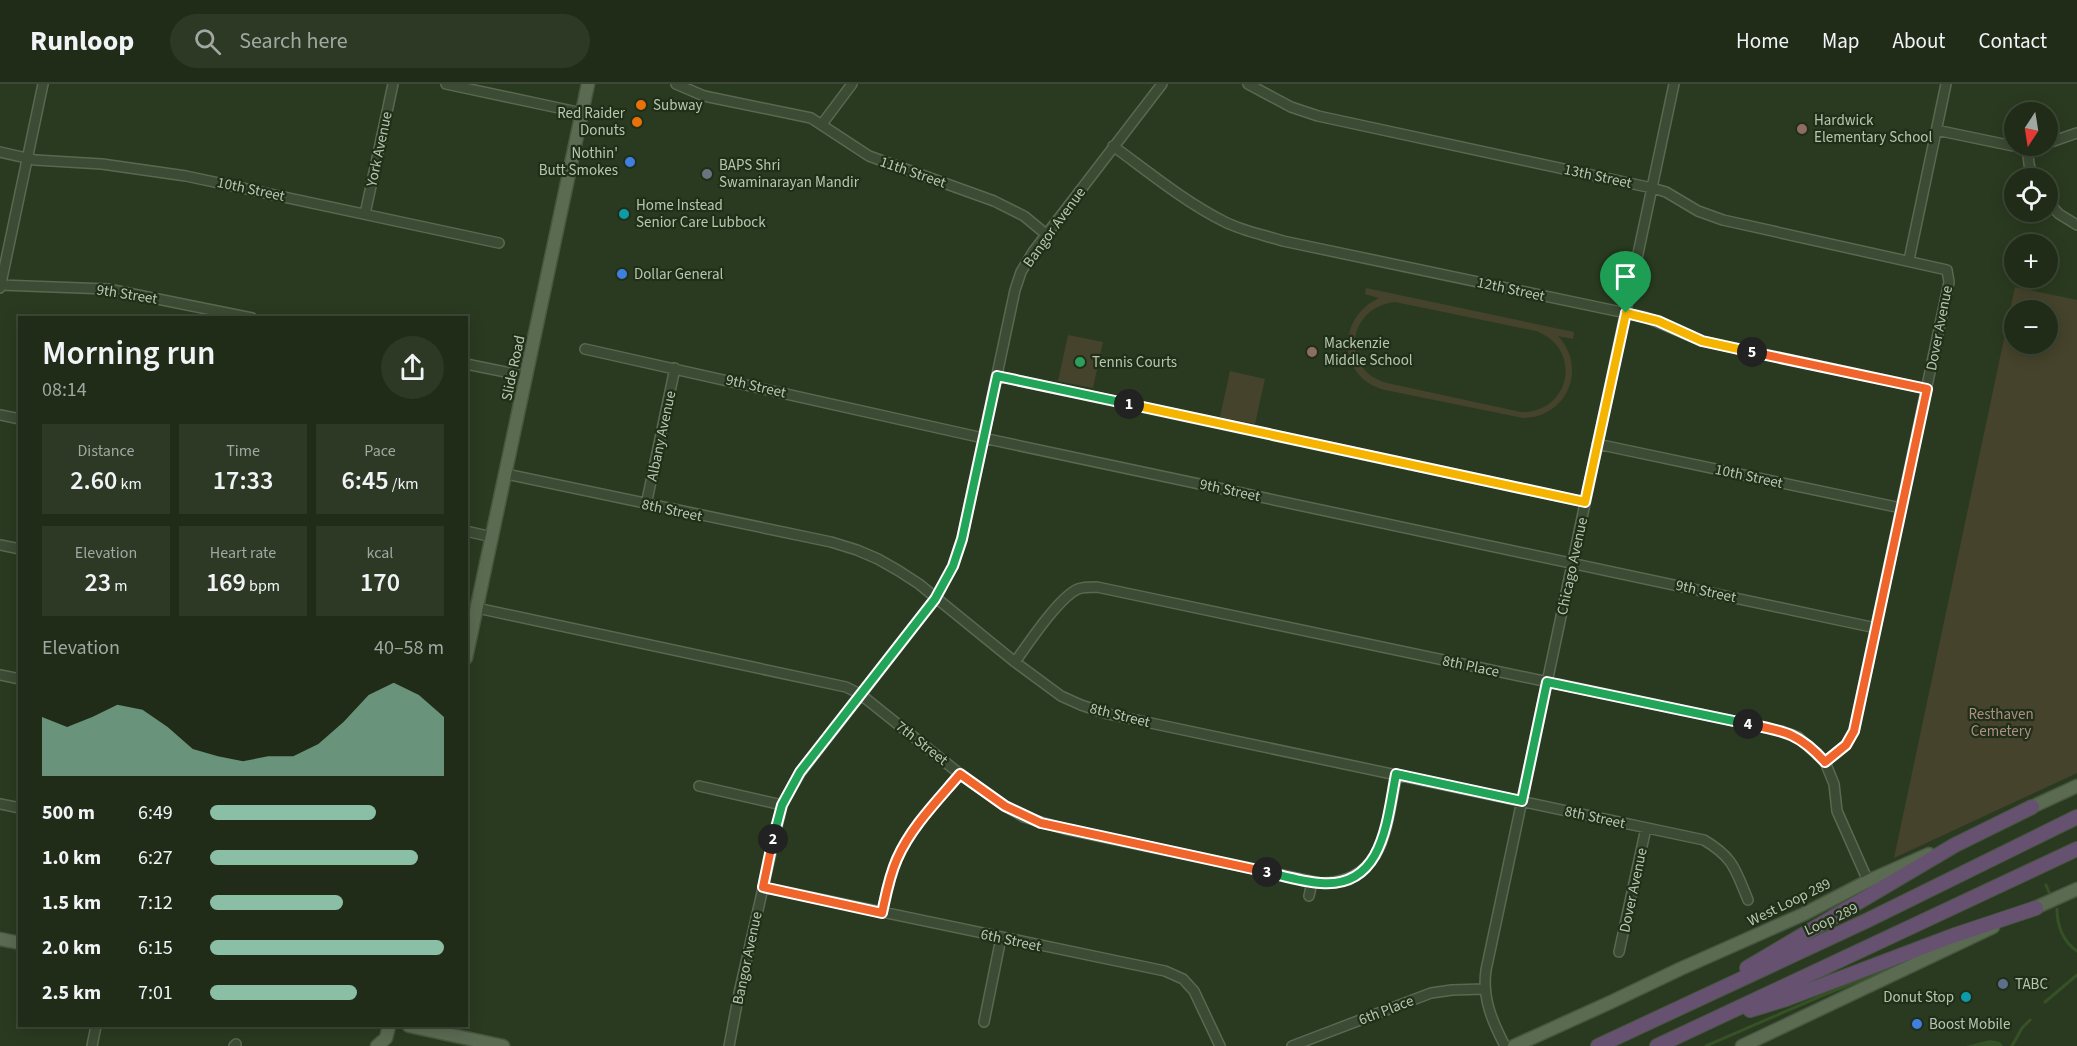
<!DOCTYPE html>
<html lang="en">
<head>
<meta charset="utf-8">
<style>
  body { margin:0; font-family:"Source Sans 3",sans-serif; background:#2d3825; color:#f1f3f6; height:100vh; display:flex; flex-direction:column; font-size:22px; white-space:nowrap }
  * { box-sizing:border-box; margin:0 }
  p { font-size:20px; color:#a2a7a2 }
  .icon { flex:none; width:33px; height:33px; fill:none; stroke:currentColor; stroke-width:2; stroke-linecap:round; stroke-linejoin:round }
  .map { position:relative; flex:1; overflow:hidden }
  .panel { position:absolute; left:18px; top:232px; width:450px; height:711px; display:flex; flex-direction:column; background:#202c18; border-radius:0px; box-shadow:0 3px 15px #0003,0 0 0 2px #3d4837 }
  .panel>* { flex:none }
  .needle { width:39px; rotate:192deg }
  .buttons { position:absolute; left:2004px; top:18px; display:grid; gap:12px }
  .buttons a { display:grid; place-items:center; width:54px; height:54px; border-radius:50%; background:#202c18; box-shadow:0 3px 15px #0003,0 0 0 2px #3d4837; font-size:30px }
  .pin { position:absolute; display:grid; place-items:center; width:51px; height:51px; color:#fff; margin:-62px -26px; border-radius:50% 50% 50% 0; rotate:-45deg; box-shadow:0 0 6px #0007 }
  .pin .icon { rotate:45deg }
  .km { position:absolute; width:30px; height:30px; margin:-15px; border-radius:50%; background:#222; color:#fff; font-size:16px; line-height:30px; text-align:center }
  .round { display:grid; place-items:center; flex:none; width:63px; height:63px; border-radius:32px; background:#2d3825 }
  .summary { display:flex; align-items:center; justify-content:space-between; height:102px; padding:0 24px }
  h1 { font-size:33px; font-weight:600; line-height:45px }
  .stats { display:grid; grid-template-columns:repeat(3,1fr); gap:9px; height:102px; padding:6px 24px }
  .stats div { display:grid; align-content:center; border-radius:0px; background:#2d3825; text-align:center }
  .stats b { font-size:26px; font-weight:600 }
  .stats small { font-size:16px; font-weight:400 }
  .stats p { font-size:16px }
  .chart { height:168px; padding:12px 24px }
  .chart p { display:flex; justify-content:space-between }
  .chart svg { width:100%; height:108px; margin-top:6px; fill:#8abfa5; opacity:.7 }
  ul { padding:0 24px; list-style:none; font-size:20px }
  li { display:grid; grid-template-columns:96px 72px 1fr; align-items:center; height:45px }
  li i { height:15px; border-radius:8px; background:#8abfa5 }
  header { display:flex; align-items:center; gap:36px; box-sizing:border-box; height:84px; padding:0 30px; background:#202c18; border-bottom:2px solid #3d4837 }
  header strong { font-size:28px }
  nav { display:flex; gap:33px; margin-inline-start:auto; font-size:21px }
  .search { width:420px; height:54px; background:#2d3825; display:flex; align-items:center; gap:15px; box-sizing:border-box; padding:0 21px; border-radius:33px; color:#a2a7a2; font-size:22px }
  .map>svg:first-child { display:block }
  .green { fill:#45432b; fill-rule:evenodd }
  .water { fill:#365125 }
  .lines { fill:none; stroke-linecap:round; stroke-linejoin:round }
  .stream { stroke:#365125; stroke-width:3 }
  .minor-casing { stroke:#5a6852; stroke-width:12 }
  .major-casing { stroke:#485740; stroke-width:15 }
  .highway-casing { stroke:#47553f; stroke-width:16 }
  .minor { stroke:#3c4b34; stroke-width:9 }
  .major { stroke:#5b6b52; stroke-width:12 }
  .highway { stroke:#665171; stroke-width:14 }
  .split-1-casing { stroke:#fff; stroke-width:12 }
  .split-2-casing { stroke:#fff; stroke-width:12 }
  .split-3-casing { stroke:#fff; stroke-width:12 }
  .split-4-casing { stroke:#fff; stroke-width:12 }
  .split-5-casing { stroke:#fff; stroke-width:12 }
  .split-6-casing { stroke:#fff; stroke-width:12 }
  .split-1 { stroke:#f5b400; stroke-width:8 }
  .split-2 { stroke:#22a559; stroke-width:8 }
  .split-3 { stroke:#f0652b; stroke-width:8 }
  .split-4 { stroke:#22a559; stroke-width:8 }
  .split-5 { stroke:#f0652b; stroke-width:8 }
  .split-6 { stroke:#f5b400; stroke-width:8 }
  .food-dot { fill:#e8710a; stroke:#212f19; stroke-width:2 }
  .education-dot { fill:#8d6e63; stroke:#212f19; stroke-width:2 }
  .shop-dot { fill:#3f7fe0; stroke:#212f19; stroke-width:2 }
  .worship-dot { fill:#6b7280; stroke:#212f19; stroke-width:2 }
  .culture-dot { fill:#0f9aa8; stroke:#212f19; stroke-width:2 }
  .leisure-dot { fill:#2e9e5b; stroke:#212f19; stroke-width:2 }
  .service-dot { fill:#5c6f8a; stroke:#212f19; stroke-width:2 }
  .labels { text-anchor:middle; stroke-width:4.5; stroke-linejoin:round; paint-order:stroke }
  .poi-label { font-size:15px; fill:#b7c7af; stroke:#212f19; text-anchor:start }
  .street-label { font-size:15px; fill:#b7c7af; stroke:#212f19 }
  .park-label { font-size:15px; fill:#ad8f84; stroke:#212f19 }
</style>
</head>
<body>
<header>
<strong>Runloop</strong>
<div class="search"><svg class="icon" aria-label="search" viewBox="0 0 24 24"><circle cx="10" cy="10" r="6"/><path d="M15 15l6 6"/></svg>Search here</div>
<nav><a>Home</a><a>Map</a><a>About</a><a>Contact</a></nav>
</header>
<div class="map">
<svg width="2077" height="962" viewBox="0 0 2077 962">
  <rect width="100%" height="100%" fill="#2a3a20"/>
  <!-- green -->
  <path class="green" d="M2015 203 2077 216V689L1894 774ZM2048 226V260H2014V226Z
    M1366 204 1574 248 1573 255 1558 252C1588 284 1567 334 1523 334L1385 306C1337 294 1336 234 1379 214L1365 210ZM1395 218 1536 247C1583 264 1571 329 1521 328L1387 299C1339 286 1347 223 1395 218Z
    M1068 251 1103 258 1093 304 1058 297Z
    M1230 287 1265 295 1255 340 1220 333Z"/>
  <!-- water -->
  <path class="water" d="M1990 956 2000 958 2003 962H1966Z"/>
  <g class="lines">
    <!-- stream -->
    <path class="stream" d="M2046 801 2049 808
      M2057 825C2057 841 2063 858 2077 867
      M2045 918 2077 891
      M1706 962 1821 912 1903 879
      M2012 962 2022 944 2030 936"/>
    <!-- minor casing -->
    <g class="minor-casing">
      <path id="minor" d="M446 0 582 29
        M676 0 704 12 811 34 869 72 994 117 1024 132 1047 151
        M1248 0 1291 23 1318 32 1652 104 1666 108 1698 127 1723 136 1947 186 1949 198 1854 647 1846 661 1825 678
        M822 40 852 0
        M1936 46 2013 62H2038
        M2048 59 2077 49
        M1113 62C1150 89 1185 118 1225 138 1243 147 1264 151 1283 157L1645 233 1702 257 1927 305
        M2027 63 2029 80 2033 94
        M0 68 35 76 102 80 186 92 499 159
        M2048 118 2059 130 2077 141
        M365 130 393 0
        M1909 176 1946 0
        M0 201 108 205 252 234
        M0 204 43 0
        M585 265 983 354 1876 544
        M466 280 526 292
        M997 292 1585 418
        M0 331 20 335
        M1597 360 1901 424
        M506 390 831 458 857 466 878 475 899 487 919 500 1015 578 1061 612 1081 621 1108 630 1704 756C1734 774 1735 785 1748 816
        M646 421 675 284
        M466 447 492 453
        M0 461 20 465
        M477 524 846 603 860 610 960 690 1005 722 1024 733 1068 746 1321 799C1387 798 1386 740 1397 690
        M1015 578C1028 560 1059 513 1078 505 1083 503 1091 503 1097 503L1781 647 1798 653 1825 678 1834 700 1837 727 1868 797
        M0 591 20 595
        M699 702 782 721
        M0 720 20 724
        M763 803 1165 887 1183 895 1194 907 1220 962
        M1309 812 1312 798
        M882 829C886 811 889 793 897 775 911 743 938 716 960 690
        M1619 868 1646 744
        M984 938 1001 854
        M92 962 96 942
        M234 962 236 960
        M729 962 739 909 782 721 800 689 935 515 953 482 962 455 1015 206 1021 188 1033 168 1162 0
        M1292 962 1431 909 1452 906 1484 905
        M1505 962C1492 937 1482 914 1486 886L1674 0"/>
    </g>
    <!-- major casing -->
    <g class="major-casing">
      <path id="major" d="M466 574 588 0
        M2023 727 2077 702
        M2028 827 2077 805
        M0 855 20 859
        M409 942 503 962
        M377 962 386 954 389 942
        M1514 962 1611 918 1680 885 1804 830 1868 797 1929 770
        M1742 962 1993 843"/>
    </g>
    <!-- highway casing -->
    <g class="highway-casing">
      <path id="highway" d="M1747 884 1955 761 2032 723
        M1750 926 1786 915 1955 851 2036 824
        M1598 962 1868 836 2077 733
        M1657 962 2077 765"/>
    </g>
    <!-- minor -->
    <use href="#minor" class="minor"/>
    <!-- major -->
    <use href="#major" class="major"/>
    <!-- highway -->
    <use href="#highway" class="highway"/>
  </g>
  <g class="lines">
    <!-- split-1 casing -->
    <g class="split-1-casing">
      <path id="split-1" d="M1129 320 1585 418 1626 229"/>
    </g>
    <!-- split-2 casing -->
    <g class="split-2-casing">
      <path id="split-2" d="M773 755 782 721 800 688 935 515 953 482 962 455 997 292 1129 320"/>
    </g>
    <!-- split-3 casing -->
    <g class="split-3-casing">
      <path id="split-3" d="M773 755 763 803 882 829C886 811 889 793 897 775 911 743 938 716 960 690L1005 722 1041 739 1267 788"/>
    </g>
    <!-- split-4 casing -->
    <g class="split-4-casing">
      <path id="split-4" d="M1267 788C1284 792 1303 798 1321 799 1384 804 1387 735 1396 690L1522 717 1547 598 1748 640"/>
    </g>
    <!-- split-5 casing -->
    <g class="split-5-casing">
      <path id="split-5" d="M1748 640C1784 647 1799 649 1825 678L1846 661 1854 647 1927 305 1752 268"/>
    </g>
    <!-- split-6 casing -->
    <g class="split-6-casing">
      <path id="split-6" d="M1626 229 1658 237 1702 257 1752 268"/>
    </g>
    <!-- split-1 -->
    <use href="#split-1" class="split-1"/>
    <!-- split-2 -->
    <use href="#split-2" class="split-2"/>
    <!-- split-3 -->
    <use href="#split-3" class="split-3"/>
    <!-- split-4 -->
    <use href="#split-4" class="split-4"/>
    <!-- split-5 -->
    <use href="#split-5" class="split-5"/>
    <!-- split-6 -->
    <use href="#split-6" class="split-6"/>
  </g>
  <!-- markers -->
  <g class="food-dot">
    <circle cx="641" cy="21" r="6"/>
    <circle cx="637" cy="38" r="6"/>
  </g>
  <g class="education-dot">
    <circle cx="1802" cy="45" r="6"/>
    <circle cx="1312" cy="268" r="6"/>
  </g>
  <g class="shop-dot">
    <circle cx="630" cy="78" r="6"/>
    <circle cx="622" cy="190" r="6"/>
    <circle cx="1917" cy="940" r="6"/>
  </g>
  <circle class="worship-dot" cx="707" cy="90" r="6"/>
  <g class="culture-dot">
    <circle cx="624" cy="130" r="6"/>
    <circle cx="1966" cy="913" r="6"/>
  </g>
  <circle class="leisure-dot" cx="1080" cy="278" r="6"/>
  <circle class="service-dot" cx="2003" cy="900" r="6"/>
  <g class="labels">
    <!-- poi labels -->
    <g class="poi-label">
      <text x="653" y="26">Subway</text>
      <text x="625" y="34" text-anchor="end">Red Raider<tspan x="625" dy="17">Donuts</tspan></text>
      <text x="1814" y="41">Hardwick<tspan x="1814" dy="17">Elementary School</tspan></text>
      <text x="618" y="74" text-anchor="end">Nothin'<tspan x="618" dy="17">Butt Smokes</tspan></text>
      <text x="719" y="86">BAPS Shri<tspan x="719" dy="17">Swaminarayan Mandir</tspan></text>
      <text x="636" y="126">Home Instead<tspan x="636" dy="17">Senior Care Lubbock</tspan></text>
      <text x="634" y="195">Dollar General</text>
      <text x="1324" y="264">Mackenzie<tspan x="1324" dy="17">Middle School</tspan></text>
      <text x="1092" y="283">Tennis Courts</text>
      <text x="2015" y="905">TABC</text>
      <text x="1954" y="918" text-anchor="end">Donut Stop</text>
      <text x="1929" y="945">Boost Mobile</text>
    </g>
    <!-- street labels -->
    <g class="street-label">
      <text transform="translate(379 65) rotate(-78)" y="5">York Avenue</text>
      <text transform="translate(913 88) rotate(19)" y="5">11th Street</text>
      <text transform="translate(1598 92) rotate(12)" y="5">13th Street</text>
      <text transform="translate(251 105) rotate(12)" y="5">10th Street</text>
      <text transform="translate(1054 143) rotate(-54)" y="5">Bangor Avenue</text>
      <text transform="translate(1511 205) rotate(12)" y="5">12th Street</text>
      <text transform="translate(127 210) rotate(9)" y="5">9th Street</text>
      <text transform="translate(1939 244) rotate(-79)" y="5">Dover Avenue</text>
      <text transform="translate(513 284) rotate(-78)" y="5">Slide Road</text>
      <text transform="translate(756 302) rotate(13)" y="5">9th Street</text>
      <text transform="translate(661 352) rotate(-78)" y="5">Albany Avenue</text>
      <text transform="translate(1749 392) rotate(12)" y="5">10th Street</text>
      <text transform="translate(1230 406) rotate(12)" y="5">9th Street</text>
      <text transform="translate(672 426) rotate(12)" y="5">8th Street</text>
      <text transform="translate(1572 482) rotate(-78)" y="5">Chicago Avenue</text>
      <text transform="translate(1706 507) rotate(12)" y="5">9th Street</text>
      <text transform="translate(1471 582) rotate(12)" y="5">8th Place</text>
      <text transform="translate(1120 631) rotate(14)" y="5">8th Street</text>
      <text transform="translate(922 659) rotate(38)" y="5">7th Street</text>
      <text transform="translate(1595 733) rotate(12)" y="5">8th Street</text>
      <text transform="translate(1633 806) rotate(-78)" y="5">Dover Avenue</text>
      <text transform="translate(1789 818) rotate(-26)" y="5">West Loop 289</text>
      <text transform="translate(1831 835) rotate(-25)" y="5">Loop 289</text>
      <text transform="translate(1011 856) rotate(12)" y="5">6th Street</text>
      <text transform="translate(747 874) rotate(-78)" y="5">Bangor Avenue</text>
      <text transform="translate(1386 926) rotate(-21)" y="5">6th Place</text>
    </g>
    <!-- park labels -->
    <g class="park-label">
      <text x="2001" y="635">Resthaven<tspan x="2001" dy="17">Cemetery</tspan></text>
    </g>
  </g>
</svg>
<div class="buttons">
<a><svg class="needle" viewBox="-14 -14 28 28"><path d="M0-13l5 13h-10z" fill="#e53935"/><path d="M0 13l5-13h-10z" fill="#a2a7a2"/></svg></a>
<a><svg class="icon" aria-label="locate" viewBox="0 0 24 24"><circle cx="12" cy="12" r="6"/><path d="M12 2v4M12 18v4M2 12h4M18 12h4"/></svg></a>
<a>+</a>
<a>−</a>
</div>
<div class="pin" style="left:1626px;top:229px;background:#1e9e55"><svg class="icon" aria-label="arrive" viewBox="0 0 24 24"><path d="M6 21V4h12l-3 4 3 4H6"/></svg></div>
<b class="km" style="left:1129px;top:320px">1</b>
<b class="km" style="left:773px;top:755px">2</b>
<b class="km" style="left:1267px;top:788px">3</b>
<b class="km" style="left:1748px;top:640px">4</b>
<b class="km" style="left:1752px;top:268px">5</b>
<section class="panel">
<div class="summary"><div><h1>Morning run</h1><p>08:14</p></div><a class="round"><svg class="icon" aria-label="share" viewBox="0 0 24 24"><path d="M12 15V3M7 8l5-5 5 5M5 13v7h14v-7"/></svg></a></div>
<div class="stats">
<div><p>Distance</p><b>2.60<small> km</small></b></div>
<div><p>Time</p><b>17:33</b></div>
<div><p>Pace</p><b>6:45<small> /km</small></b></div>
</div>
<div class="stats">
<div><p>Elevation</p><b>23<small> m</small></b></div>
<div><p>Heart rate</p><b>169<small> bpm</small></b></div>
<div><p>kcal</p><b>170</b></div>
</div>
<div class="chart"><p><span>Elevation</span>40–58 m</p>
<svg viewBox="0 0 160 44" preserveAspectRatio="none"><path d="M0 44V20L10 24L20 20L30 15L40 17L50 24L60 33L70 36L80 38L90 36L100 36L110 31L120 22L130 11L140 6L150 11L160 20V44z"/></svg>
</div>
<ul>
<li><b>500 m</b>6:49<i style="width:71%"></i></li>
<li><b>1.0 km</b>6:27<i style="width:89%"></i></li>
<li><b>1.5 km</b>7:12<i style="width:57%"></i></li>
<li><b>2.0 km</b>6:15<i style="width:100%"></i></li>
<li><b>2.5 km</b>7:01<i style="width:63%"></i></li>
</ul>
</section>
</div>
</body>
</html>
